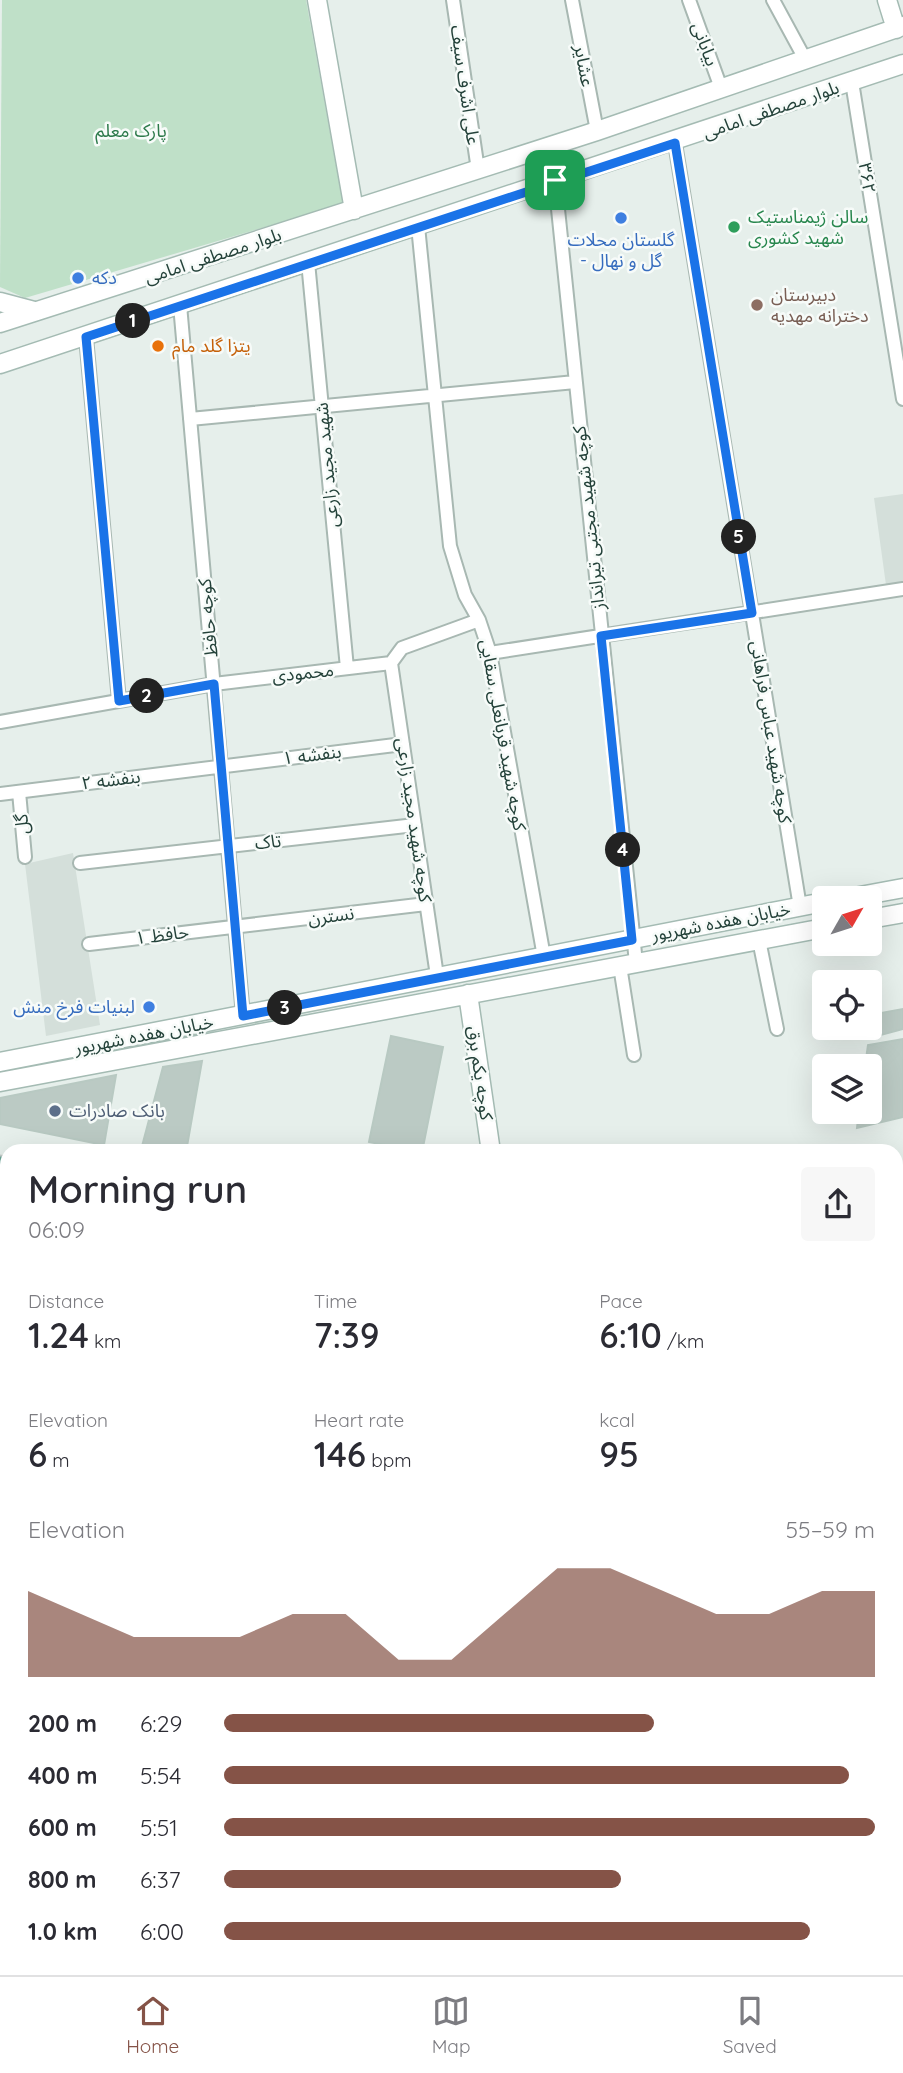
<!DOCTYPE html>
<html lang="en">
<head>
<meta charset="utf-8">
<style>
  body { margin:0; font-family:Quicksand,"Noto Sans Arabic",sans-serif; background:#f7f7f7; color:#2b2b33; height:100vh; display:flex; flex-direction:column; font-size:26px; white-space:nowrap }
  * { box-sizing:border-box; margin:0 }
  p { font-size:23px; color:#7c7c81 }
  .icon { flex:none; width:38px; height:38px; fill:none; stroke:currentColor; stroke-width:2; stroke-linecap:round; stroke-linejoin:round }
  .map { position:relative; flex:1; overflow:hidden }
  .side { position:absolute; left:0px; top:1144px; width:903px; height:831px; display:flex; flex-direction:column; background:#fff; border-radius:21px 21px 0 0; box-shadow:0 7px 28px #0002 }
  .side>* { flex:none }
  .needle { width:46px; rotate:51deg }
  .controls { position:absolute; left:812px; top:886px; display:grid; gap:14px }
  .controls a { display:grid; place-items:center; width:70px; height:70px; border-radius:7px; background:#fff; box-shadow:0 7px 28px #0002; font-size:35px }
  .pin { position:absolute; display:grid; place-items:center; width:60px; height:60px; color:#fff; margin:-30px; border-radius:14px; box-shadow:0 4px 10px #0006 }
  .km { position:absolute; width:35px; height:35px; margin:-18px; border-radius:50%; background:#222; color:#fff; font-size:19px; line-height:35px; text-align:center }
  .round { display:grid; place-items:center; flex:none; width:74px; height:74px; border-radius:7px; background:#f7f7f7 }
  .headline { display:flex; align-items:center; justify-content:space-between; height:119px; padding:0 28px }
  h1 { font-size:38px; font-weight:600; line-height:52px }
  .stats { display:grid; grid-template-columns:repeat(3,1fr); gap:10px; height:119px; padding:7px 28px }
  .stats div { display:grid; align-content:center }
  .stats b { font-size:35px; font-weight:600 }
  .stats small { font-size:19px; font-weight:400 }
  .stats p { font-size:19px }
  .chart { height:196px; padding:14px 28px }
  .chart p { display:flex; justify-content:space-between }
  .chart svg { width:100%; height:126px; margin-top:7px; fill:#855347; opacity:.7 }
  ul { padding:0 28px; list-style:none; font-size:23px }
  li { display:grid; grid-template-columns:112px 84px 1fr; align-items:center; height:52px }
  li i { height:18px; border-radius:9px; background:#855347 }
  .tabs { display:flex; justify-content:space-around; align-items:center; height:98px; border-top:2px solid #e1e1e2; background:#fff; font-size:19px; color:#7c7c81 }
  .tabs a { display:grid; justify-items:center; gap:4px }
  .tabs .current { color:#855347 }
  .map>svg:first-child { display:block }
  .built { fill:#d4dfda }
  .green { fill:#bfe0c8 }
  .building { fill:#bbcac4; stroke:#b8c9c2; stroke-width:2 }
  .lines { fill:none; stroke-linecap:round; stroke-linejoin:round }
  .lane-casing { stroke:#a8b8b2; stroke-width:10 }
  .street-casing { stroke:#a8b8b2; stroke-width:16 }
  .secondary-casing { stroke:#a4bbb3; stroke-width:21 }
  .primary-casing { stroke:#c2cac8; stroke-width:23 }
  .lane { stroke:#fff; stroke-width:6 }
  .street { stroke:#fff; stroke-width:12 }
  .secondary { stroke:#fff; stroke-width:18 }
  .primary { stroke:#6aa596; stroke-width:19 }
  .route-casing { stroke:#fff; stroke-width:14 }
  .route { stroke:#1a73e8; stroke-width:9 }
  .shop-dot { fill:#3f7fe0; stroke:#f7fbf9; stroke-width:2.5 }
  .leisure-dot { fill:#2e9e5b; stroke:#f7fbf9; stroke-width:2.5 }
  .education-dot { fill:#8d6e63; stroke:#f7fbf9; stroke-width:2.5 }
  .food-dot { fill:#e8710a; stroke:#f7fbf9; stroke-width:2.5 }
  .service-dot { fill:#5c6f8a; stroke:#f7fbf9; stroke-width:2.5 }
  .labels { text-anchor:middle; stroke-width:5; stroke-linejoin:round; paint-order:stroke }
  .street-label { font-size:18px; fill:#24423a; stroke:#f7fbf9 }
  .park-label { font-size:18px; fill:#2d7a4b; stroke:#f7fbf9 }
  .leisure-label { font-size:18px; fill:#27864d; stroke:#f7fbf9; text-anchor:start }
  .shop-label { font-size:18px; fill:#366cbe; stroke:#f7fbf9 }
  .education-label { font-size:18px; fill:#785e54; stroke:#f7fbf9; text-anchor:start }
  .food-label { font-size:18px; fill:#c56008; stroke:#f7fbf9; text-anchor:start }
  .service-label { font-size:18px; fill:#4e5e75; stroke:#f7fbf9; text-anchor:start }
</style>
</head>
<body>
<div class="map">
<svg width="903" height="1975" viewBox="0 0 903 1975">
  <rect width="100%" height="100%" fill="#e6efeb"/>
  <!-- built -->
  <path class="built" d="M903 494V583L886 585 874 498Z
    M73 853 100 1025 46 1036 25 864Z"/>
  <!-- green -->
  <path class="green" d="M2 0H306L343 204 25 298 0 287Z"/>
  <!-- building -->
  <path class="building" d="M903 1009V1029L873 1037 870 1015Z
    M391 1036 443 1047 422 1152 369 1142Z
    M903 1039V1117L857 1128 859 1111H870V1066H865L868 1045Z
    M202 1061 186 1152 141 1150 163 1067Z
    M116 1075 104 1145 0 1124V1098Z"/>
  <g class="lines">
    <!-- lane casing -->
    <g class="lane-casing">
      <path id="lane" d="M761 1969 762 1975"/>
    </g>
    <!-- street casing -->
    <g class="street-casing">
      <path id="street" d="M453 0 478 170
        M572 0 597 131
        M689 0 721 88
        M773 0 805 59
        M852 82 903 399
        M675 143 800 907
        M555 180 636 963
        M418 226 450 546 465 595 479 620 490 653 544 957
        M308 262 347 668
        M180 305 243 1016
        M86 337 119 701
        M190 419 575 382
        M490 653 903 589
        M391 663 437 976
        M391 663 402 648 479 620
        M0 722 214 684 391 663
        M19 792 25 857
        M0 794 403 744
        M80 863 415 825
        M759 940 777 1029
        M89 944 426 904
        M620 966 634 1055
        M0 1413 7 1412
        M0 1757 7 1754
        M0 1821 7 1836
        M69 1969 72 1975
        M315 1969 316 1975"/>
    </g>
    <!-- secondary casing -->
    <g class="secondary-casing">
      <path id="secondary" d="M317 0 354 210
        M887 0 896 29
        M0 302 34 311
        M0 323 597 131 903 26
        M0 364 903 64
        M849 898 903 888
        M870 919 903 913
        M468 994 491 1152
        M0 1062 824 902
        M0 1082 824 928
        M896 1267 903 1244
        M896 1501 903 1500
        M896 1515 903 1514
        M0 1666 7 1664
        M896 1861 903 1859
        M896 1887 903 1886
        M185 1969 187 1975
        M562 1969 563 1975
        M81 1975 115 1969
        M239 1975 274 1969"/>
    </g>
    <!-- primary casing -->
    <g class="primary-casing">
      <path id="primary" d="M0 1166 7 1168
        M0 1207 7 1208
        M896 1342 903 1343
        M896 1384 903 1386"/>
    </g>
    <!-- lane -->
    <use href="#lane" class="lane"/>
    <!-- street -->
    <use href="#street" class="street"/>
    <!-- secondary -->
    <use href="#secondary" class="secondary"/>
    <!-- primary -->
    <use href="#primary" class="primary"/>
  </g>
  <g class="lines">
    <!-- route casing -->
    <g class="route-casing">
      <path id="route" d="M675 143 752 613 601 636 632 940 243 1016 214 684 119 701 86 337Z"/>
    </g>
    <!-- route -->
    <use href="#route" class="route"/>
  </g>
  <!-- markers -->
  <g class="shop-dot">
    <circle cx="621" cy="218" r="7"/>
    <circle cx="78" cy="278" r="7"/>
    <circle cx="149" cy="1007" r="7"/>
  </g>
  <circle class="leisure-dot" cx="734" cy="227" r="7"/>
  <circle class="education-dot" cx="757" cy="305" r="7"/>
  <circle class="food-dot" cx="158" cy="346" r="7"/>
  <circle class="service-dot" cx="55" cy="1111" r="7"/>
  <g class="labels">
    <!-- street labels -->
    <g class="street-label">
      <text transform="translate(705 44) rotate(70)" y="6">بیابانی</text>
      <text transform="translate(584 66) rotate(80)" y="6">عشایر</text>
      <text transform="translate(465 85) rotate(82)" y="6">علی اشرف سیف</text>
      <text transform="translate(771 110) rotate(-19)" y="6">بلوار مصطفی امامی</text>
      <text transform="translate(867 178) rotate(81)" y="6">۳۶۲</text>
      <text transform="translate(213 256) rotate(-18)" y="6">بلوار مصطفی امامی</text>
      <text transform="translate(327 465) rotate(-95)" y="6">شهید مجید زارعی</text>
      <text transform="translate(589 518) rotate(-96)" y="6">کوچه شهید مجتبی تیرانداز</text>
      <text transform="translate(208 618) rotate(-95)" y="6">کوچه حافظ</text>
      <text transform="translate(303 673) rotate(-6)" y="6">محمودی</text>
      <text transform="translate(771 732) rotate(81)" y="6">کوچه شهید عباس فراهانی</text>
      <text transform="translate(503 735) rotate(80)" y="6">کوچه شهید قربانعلی سقایی</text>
      <text transform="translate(312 755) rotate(-7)" y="6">بنفشه ۱</text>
      <text transform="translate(111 780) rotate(-7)" y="6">بنفشه ۲</text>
      <text transform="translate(414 820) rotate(82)" y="6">کوچه شهید مجید زارعی</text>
      <text transform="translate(22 824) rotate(-95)" y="6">گل</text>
      <text transform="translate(268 842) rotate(-6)" y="6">تاک</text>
      <text transform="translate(331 916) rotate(-7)" y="6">نسترن</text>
      <text transform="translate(721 922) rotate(-11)" y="6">خیابان هفده شهریور</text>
      <text transform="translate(162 935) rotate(-7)" y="6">حافظ ۱</text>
      <text transform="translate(144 1035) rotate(-11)" y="6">خیابان هفده شهریور</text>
      <text transform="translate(480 1073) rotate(82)" y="6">کوچه یکم برق</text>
    </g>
    <!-- park labels -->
    <g class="park-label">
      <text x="131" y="137">پارک معلم</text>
    </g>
    <!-- leisure labels -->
    <g class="leisure-label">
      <text x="748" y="223">سالن ژیمناستیک<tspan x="748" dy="21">شهید کشوری</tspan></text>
    </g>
    <!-- shop labels -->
    <g class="shop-label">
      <text x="621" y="246">گلستان محلات<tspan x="621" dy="21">- گل و نهال</tspan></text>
      <text x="92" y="284" text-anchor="start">دکه</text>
      <text x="135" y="1013" text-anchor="end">لبنیات فرخ منش</text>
    </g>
    <!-- education labels -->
    <g class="education-label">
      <text x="771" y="301">دبیرستان<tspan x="771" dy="21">دخترانه مهدیه</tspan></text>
    </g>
    <!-- food labels -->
    <g class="food-label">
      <text x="172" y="352">یتزا گلد مام</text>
    </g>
    <!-- service labels -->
    <g class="service-label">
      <text x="69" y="1117">بانک صادرات</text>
    </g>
  </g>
</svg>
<div class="controls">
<a><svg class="needle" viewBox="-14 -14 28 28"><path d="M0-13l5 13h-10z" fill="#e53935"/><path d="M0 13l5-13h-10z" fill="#7c7c81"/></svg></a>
<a><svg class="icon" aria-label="locate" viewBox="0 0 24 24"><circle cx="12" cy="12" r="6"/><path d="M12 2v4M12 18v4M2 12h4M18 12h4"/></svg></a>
<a><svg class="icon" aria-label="layers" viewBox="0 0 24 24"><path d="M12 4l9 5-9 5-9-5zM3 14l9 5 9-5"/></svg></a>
</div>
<div class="pin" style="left:555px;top:180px;background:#1e9e55"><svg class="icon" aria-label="arrive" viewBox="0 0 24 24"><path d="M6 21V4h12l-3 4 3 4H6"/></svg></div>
<b class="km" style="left:133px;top:321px">1</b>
<b class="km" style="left:147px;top:696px">2</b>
<b class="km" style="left:285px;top:1008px">3</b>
<b class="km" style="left:623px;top:850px">4</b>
<b class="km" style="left:739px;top:537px">5</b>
<section class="side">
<div class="headline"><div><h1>Morning run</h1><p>06:09</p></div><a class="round"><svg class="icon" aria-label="share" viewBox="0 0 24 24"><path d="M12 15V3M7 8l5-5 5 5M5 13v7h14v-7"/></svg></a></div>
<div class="stats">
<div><p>Distance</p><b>1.24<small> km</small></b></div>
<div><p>Time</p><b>7:39</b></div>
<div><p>Pace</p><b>6:10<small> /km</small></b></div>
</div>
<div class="stats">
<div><p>Elevation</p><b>6<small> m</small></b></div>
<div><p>Heart rate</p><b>146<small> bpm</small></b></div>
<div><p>kcal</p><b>95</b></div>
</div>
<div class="chart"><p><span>Elevation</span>55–59 m</p>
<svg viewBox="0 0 160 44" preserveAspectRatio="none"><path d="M0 44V14L10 22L20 30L30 30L40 30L50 22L60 22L70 38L80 38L90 22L100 6L110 6L120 14L130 22L140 22L150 14L160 14V44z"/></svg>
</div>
<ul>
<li><b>200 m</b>6:29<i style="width:66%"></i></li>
<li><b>400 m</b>5:54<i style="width:96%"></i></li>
<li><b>600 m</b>5:51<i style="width:100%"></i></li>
<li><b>800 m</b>6:37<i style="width:61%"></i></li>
<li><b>1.0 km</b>6:00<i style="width:90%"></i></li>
</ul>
</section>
</div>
<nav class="tabs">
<a class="current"><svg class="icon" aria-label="home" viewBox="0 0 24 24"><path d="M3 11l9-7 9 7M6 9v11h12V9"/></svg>Home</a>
<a><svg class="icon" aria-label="map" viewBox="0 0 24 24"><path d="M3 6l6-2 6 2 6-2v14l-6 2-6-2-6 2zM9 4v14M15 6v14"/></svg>Map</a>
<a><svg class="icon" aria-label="saved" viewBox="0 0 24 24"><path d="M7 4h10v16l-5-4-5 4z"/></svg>Saved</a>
</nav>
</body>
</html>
